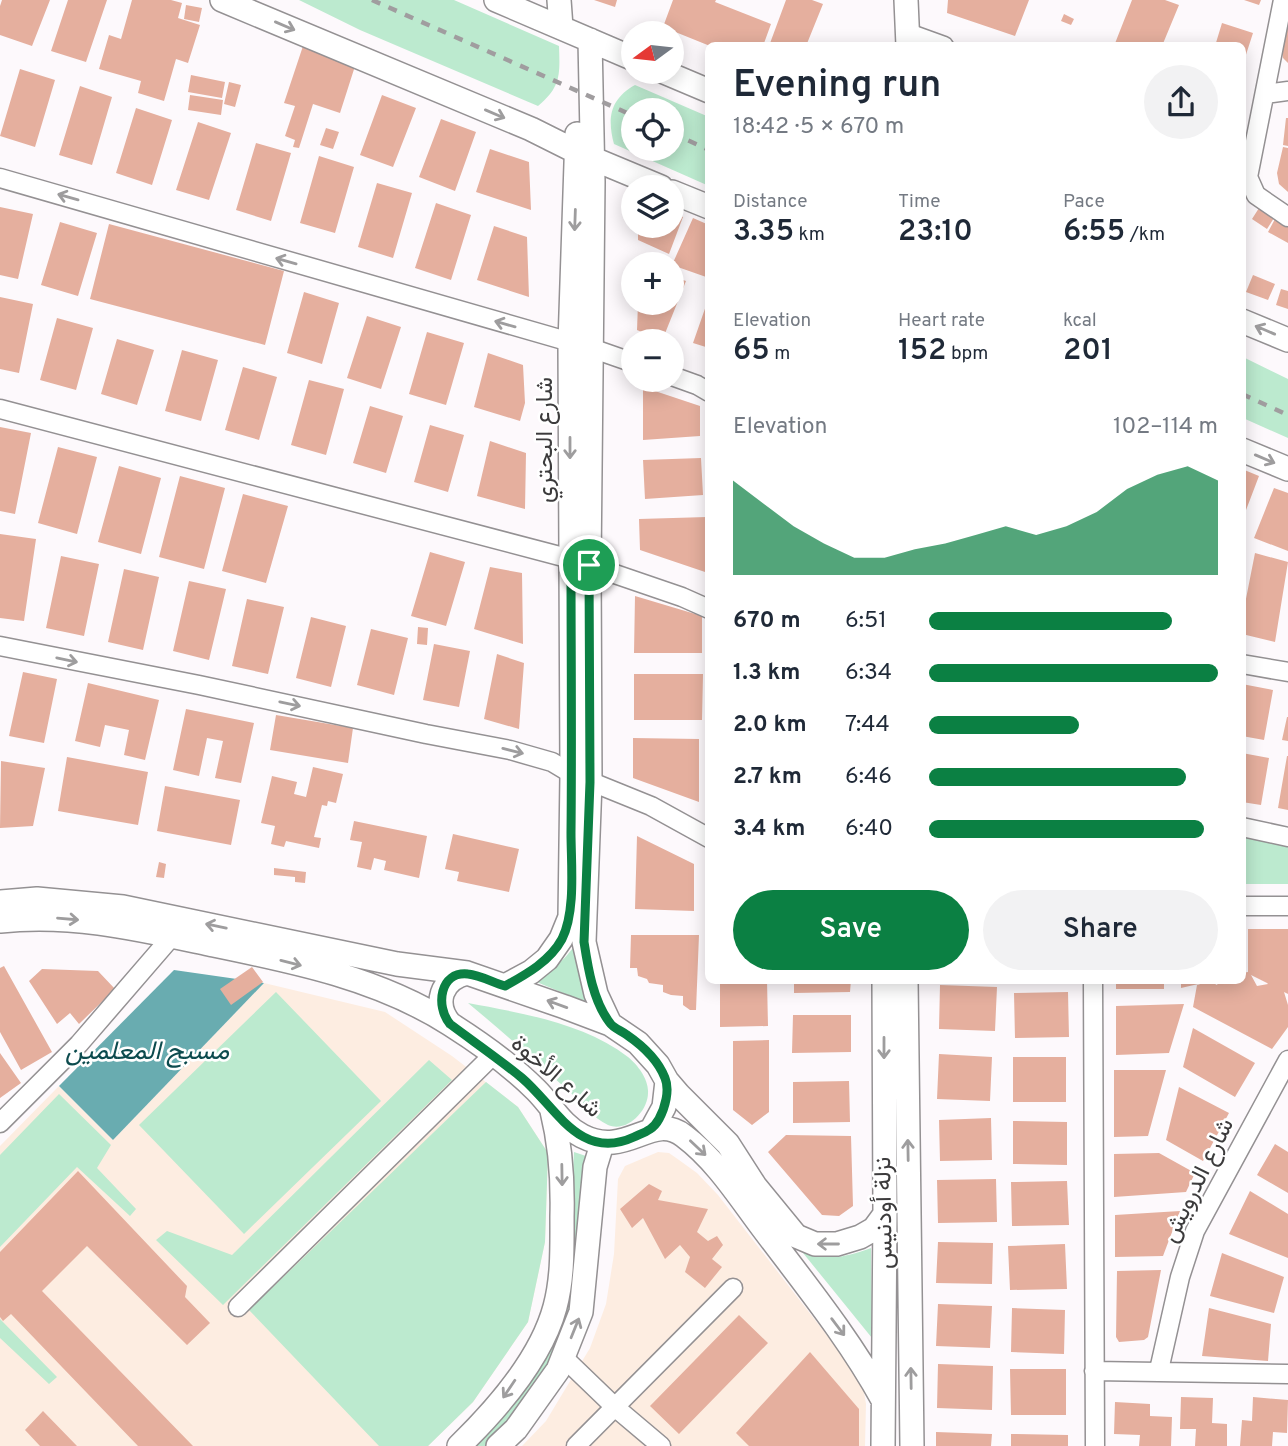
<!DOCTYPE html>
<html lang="en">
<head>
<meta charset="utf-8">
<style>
  body { margin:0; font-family:Overpass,Vazirmatn,sans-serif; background:#f2f2f3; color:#1f2937; height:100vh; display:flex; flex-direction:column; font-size:26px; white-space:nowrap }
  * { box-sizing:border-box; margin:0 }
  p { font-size:23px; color:#747a83 }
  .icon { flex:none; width:38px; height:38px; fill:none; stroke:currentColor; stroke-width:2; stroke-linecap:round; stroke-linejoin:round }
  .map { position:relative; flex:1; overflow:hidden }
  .drawer { position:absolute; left:705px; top:42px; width:541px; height:942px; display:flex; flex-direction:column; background:#fff; border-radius:10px; box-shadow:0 4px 18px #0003 }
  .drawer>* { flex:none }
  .needle { width:46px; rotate:255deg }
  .tools { position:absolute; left:621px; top:21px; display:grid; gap:14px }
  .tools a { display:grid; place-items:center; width:63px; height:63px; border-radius:50%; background:#fff; box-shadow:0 4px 18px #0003; font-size:35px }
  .pin { position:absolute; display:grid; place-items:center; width:60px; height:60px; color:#fff; margin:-30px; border:4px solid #fff; border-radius:50%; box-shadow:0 2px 7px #0007 }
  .round { display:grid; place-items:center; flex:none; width:74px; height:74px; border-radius:37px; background:#f2f2f3 }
  .headline { display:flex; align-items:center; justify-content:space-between; height:119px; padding:0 28px }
  h1 { font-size:38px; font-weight:600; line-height:52px }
  .figures { display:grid; grid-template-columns:repeat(3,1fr); gap:10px; height:119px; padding:7px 28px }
  .figures div { display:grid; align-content:center }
  .figures b { font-size:30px; font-weight:600 }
  .figures small { font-size:19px; font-weight:400 }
  .figures p { font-size:19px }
  .chart { height:196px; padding:14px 28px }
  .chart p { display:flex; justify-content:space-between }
  .chart svg { width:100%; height:126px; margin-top:7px; fill:#0b8043; opacity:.7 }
  .primary-button { display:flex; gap:14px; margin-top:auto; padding:14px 28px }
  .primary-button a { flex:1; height:80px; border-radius:42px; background:#0b8043; color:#fff; font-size:28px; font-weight:600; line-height:80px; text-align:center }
  .primary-button a+a { background:#f2f2f3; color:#1f2937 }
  ul { padding:0 28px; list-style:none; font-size:23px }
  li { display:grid; grid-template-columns:112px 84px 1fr; align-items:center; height:52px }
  li i { height:18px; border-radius:9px; background:#0b8043 }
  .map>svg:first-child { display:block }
  .education { fill:#fdede1 }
  .green { fill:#bceacf; fill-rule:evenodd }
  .water { fill:#69acb0 }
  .building { fill:#e5af9e; fill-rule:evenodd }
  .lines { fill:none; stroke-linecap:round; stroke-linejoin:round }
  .minor-casing { stroke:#949193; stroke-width:21 }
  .major-casing { stroke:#949193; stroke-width:26 }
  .minor { stroke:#fff; stroke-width:18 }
  .major { stroke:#fff; stroke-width:23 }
  .rail { stroke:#a09d9f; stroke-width:4.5; stroke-dasharray:9 9; stroke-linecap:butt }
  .oneway { stroke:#9e9d9e }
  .route-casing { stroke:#fff; stroke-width:14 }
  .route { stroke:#0b8043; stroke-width:9 }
  .labels { text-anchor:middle; stroke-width:5; stroke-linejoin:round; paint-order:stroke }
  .street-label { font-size:24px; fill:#3c3b3c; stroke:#fff }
  .water-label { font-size:26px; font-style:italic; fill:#0c4b4e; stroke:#fff }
</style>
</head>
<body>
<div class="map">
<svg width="1288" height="1446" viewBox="0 0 1288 1446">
  <rect width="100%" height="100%" fill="#fdf9fc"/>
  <!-- education -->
  <path class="education" d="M264 983 385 1012 452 1056 518 1107 548 1153 545 1242 528 1322 473 1402 428 1446H0V1146L59 1086 113 1140Z
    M658 1152 669 1153 679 1160 697 1173 718 1195 854 1370 863 1386 866 1404 865 1446H522L546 1421 590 1348 606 1304 614 1254 618 1179 625 1166Z"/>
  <!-- green -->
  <path class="green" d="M299 0H454L559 46C560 75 561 87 538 106L360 30Z
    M635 85 709 117V186L614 144C607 118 610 99 635 85ZM634 110H672V149H634Z
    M1243 357 1288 379V438L1243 418Z
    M1242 835 1288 846V884H1243Z
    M582 935 592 1005 527 978C559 966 562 964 582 935Z
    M276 992 381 1101 244 1234 139 1125Z
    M468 1003C521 1013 584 1023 628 1057 638 1065 649 1080 648 1093 648 1111 627 1133 608 1125 593 1118 584 1105 572 1094 538 1063 503 1032 468 1003Z
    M429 1060 452 1080 223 1305 156 1240 167 1231 232 1255Z
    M486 1082 518 1107 548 1153 545 1242 528 1322 473 1402 428 1446H379L249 1310Z
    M59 1094 111 1145 97 1168 136 1209 130 1216 77 1167 0 1247V1155Z
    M574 1152 586 1156 576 1297 557 1351 529 1397 485 1446H468L479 1436 568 1270Z
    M799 1248C827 1262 843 1258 871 1248L872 1338Z
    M0 1319 57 1377 49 1384 0 1338Z"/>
  <!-- water -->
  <path class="water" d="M174 970 264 983 113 1140 59 1086Z"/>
  <!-- building -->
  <path class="building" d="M2 0H50L32 46 0 35V6Z
    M68 0H107L86 62 51 51Z
    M132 0H171L182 3 178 18 200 25 188 63 176 59 164 101 138 93 141 81 99 69 109 35 121 39Z
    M594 0H617L615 7Z
    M673 0H716L715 2 771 24 763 46H710L663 27Z
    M786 0H812L823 4 806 46H769Z
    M948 0H1029L1015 36 947 13Z
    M1132 0H1165L1179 5 1162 46H1114Z
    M1244 0H1261L1259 5Z
    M186 5 202 8 199 22 184 19Z
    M1064 14 1074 19 1071 25 1061 21Z
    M1287 21H1288V63L1283 58 1281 48Z
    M1222 23 1253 33 1243 64 1242 46H1215Z
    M303 46 356 63 340 113 313 104 299 148 293 147 295 140 285 136 295 106 284 103Z
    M20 69 55 80 35 147 0 136Z
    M191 75 225 82 222 98 188 92Z
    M229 82 241 85 235 107 224 104Z
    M80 86 112 97 92 165 59 155Z
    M190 95 223 100 221 115 188 110Z
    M382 95 416 108 393 167 360 155Z
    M136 108 172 120 152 185 116 173Z
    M1286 118H1288V146L1283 145Z
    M441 119 476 132 455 191 419 177Z
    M198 122 231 133 209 200 176 190Z
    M326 128 339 132 333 149 320 145Z
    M256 143 291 153 271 221 236 210Z
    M1283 147 1288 148V192L1279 184 1277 173Z
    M490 149 529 162 531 210 476 192Z
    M319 156 354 167 335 233 300 223Z
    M377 183 412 193 393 258 358 247Z
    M436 203 471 215 451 280 415 268Z
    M0 207 33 214 18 279 0 275Z
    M1259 208 1274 218 1267 229 1252 219Z
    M672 212 683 217 669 254 638 240V226H672Z
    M693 218 709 225V278L672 265Z
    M1275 219 1288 227V243L1268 232Z
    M60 222 97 233 78 296 41 285Z
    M109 224 284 271 265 345 90 299Z
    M494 226 527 237 529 297 477 280Z
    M1253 275 1275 284 1268 300 1246 292Z
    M672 276 686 281 662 341 637 330 638 303H672Z
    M1281 289 1288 291V309L1276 305Z
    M304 292 339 303 322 364 287 353Z
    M0 297 33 304 19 373 0 369Z
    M708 300H709V348L693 343Z
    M367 316 401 327 381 389 347 378Z
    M57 318 93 328 76 390 40 380Z
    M427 332 464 343 446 405 409 394Z
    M117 339 154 350 137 405 101 394Z
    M182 350 218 360 201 421 165 411Z
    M488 353 523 365 525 403 520 421 474 407Z
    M243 367 277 377 259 440 225 430Z
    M309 380 344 389 326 455 291 445Z
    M643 387 700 406V436L643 440Z
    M370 406 403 416 386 473 353 463Z
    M430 425 464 435 448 492 414 482Z
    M0 427 31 433 15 514 0 511Z
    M490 441 526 453 525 509 477 496Z
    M58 447 97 457 77 534 38 523Z
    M701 458 703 495 645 499 643 460Z
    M119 466 161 478 141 554 98 542Z
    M1242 469 1259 476 1243 518H1242Z
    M180 476 225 488 204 569 159 557Z
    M1274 488 1288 493V551L1254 538Z
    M243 494 288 506 266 583 222 571Z
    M707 517 708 573 640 550 639 519Z
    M0 534 36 539 24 621 0 618Z
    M430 552 465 562 446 626 411 616Z
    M1255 553 1288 562 1275 642 1242 634V619Z
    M61 556 99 564 84 636 46 628Z
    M490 567 522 573 523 644 474 629Z
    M124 569 159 577 143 650 108 642Z
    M189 581 226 589 209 660 173 651Z
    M635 596 702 616V653H634Z
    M247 599 284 607 268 674 232 666Z
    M311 617 346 626 331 687 296 678Z
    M418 627 428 628 427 645 417 644Z
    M371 629 408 638 394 695 357 685Z
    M434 644 470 651 459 707 423 700Z
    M497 654 524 663 519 729 484 719Z
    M23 672 57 679 44 743 9 736Z
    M634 674H703L702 720H634Z
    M88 683 159 700 145 760 124 755 129 730 105 725 100 747 75 741Z
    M1242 684 1273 690 1264 740 1242 736Z
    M186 709 254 723 241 783 215 778 223 741 207 738 199 776 173 770Z
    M276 715 353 728 348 763 270 750Z
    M1287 717H1288V741L1282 740Z
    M633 738 699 739V802L633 778Z
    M1242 753 1269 758 1261 805 1242 802Z
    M1287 756H1288V810L1278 808Z
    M67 757 148 772 138 825 58 811Z
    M1 761 45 768 33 826 0 828Z
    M313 767 343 774 336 803 328 801 327 806 322 805 314 837 321 838 319 848 286 841 284 847 271 844 275 826 261 823 272 776 297 782 294 794 306 797Z
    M165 786 240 800 231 845 157 831Z
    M354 821 427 836 419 878 384 870 386 861 374 858 371 870 357 867 362 842 350 840Z
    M453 834 519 849 509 892 457 881 459 872 445 869Z
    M637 836 694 864V911L635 909Z
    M159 862 166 864 164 878 156 877Z
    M274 868 306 872 305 883 295 882V877L274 875Z
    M1248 929H1288V994L1284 992 1288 1005V1027L1272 1049 1193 1007 1197 985 1207 982 1181 988V980H1214L1216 985 1226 980H1242V973L1248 972ZM1251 975 1267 983 1268 984 1257 986Z
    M631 935H699L696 1010H690L683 1005V996L671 995 663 992V985L649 983 647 979 638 976 637 968H630Z
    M4 966 52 1052 21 1070 0 1032V968Z
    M252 967 263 982 231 1005 220 989Z
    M42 969 98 971 115 989 79 1024 70 1013 57 1024 29 981Z
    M720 980H767L768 1026 720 1027Z
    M794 980H851L850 992 794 993Z
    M1116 980H1164V989H1116Z
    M940 985 997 987 995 1031 939 1029Z
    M1068 992 1069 1037 1015 1038 1014 993Z
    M1184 1004 1169 1053 1116 1055V1006Z
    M793 1015H851V1052L792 1053Z
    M1193 1028 1255 1063 1235 1097 1183 1067Z
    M769 1040V1112L752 1125 733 1110V1041Z
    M0 1053 21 1083 0 1098Z
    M939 1054 992 1057 990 1101 937 1099Z
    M1013 1057H1066V1102H1013Z
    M1114 1070H1166L1148 1136 1114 1137Z
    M849 1081 850 1122 793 1123V1082Z
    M1179 1087 1229 1113 1203 1161 1166 1140Z
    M991 1118 992 1160 940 1161 939 1120Z
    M1013 1121 1067 1122V1165L1013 1164Z
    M786 1135 851 1136 853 1206 839 1216 822 1215 768 1152Z
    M1275 1144 1288 1152V1193L1257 1175Z
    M1159 1153 1195 1173 1186 1192 1114 1197V1154Z
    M78 1171 187 1286 185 1297 210 1323 187 1345 87 1246 42 1291 193 1446H138L11 1314 3 1321 0 1317V1252Z
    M996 1179 997 1222 938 1223 937 1180Z
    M1067 1181 1069 1225 1012 1226 1011 1182Z
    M649 1184 662 1191 658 1200 708 1209 697 1232 708 1241 717 1236 723 1245 712 1259 722 1267 705 1288 685 1272 690 1257 680 1245 665 1259 643 1218 632 1228 620 1209Z
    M1250 1191 1288 1214V1258L1229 1234Z
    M1180 1211 1163 1256 1115 1257V1215Z
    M938 1242 993 1243 992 1284 936 1283Z
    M1065 1244 1067 1289 1010 1290 1008 1246Z
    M1222 1253 1284 1277 1274 1313 1210 1296Z
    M1161 1270 1148 1337 1144 1340 1119 1342 1116 1337 1117 1271Z
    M938 1304 992 1306 990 1348 936 1346Z
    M1012 1308 1065 1310 1064 1354 1011 1352Z
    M1209 1308 1271 1324 1268 1361 1202 1356Z
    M739 1315 768 1343 679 1434 650 1406Z
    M810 1352 859 1409V1446H749L736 1433Z
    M938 1364 993 1366 992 1410 937 1408Z
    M1010 1369H1066V1415H1011Z
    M1181 1397 1213 1398 1212 1423 1227 1424V1446H1195L1196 1429H1180Z
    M1253 1397 1288 1400 1287 1433 1273 1432 1272 1446H1240L1242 1420 1252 1421Z
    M1115 1402 1150 1404V1416L1172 1417 1171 1446H1139L1140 1435 1114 1434Z
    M43 1411 77 1446H40L25 1430Z
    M936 1432 992 1434 991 1446H936Z
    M1011 1434 1068 1435V1446H1011Z"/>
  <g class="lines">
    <!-- minor casing -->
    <g class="minor-casing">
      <path id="minor" d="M1283 0 1248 177 1256 195 1288 217
        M908 33 944 46
        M1265 94 1288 91
        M0 178 591 348 634 363
        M672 376 697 385 709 392
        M0 409 571 559 682 597 709 609
        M0 646 199 685 426 734 510 750 552 762 572 774 651 806 709 838
        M1242 664 1288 672
        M1242 827 1288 837
        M1242 906H1288
        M1093 980 1095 1446
        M0 1123 79 1044 180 927
        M238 1307 493 1055
        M563 1357 616 1408 661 1446
        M1159 1370 1180 1277 1195 1231 1288 1060
        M1094 1371 1288 1374
        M576 1446 733 1288"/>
    </g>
    <!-- major casing -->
    <g class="major-casing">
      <path id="major" d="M222 0 531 129 577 152 661 187
        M496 0 634 59
        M559 0 561 27
        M906 0 908 46
        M590 40 593 182 589 565 590 782 584 942 596 994 610 1024
        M664 72 709 91
        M672 192 709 207
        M1242 321 1288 340
        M1242 450 1288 469
        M0 902 37 899 123 907 397 964 467 973 565 1007 610 1024 638 1043 658 1065 667 1081 679 1095 728 1144 755 1186 796 1236 815 1244H837L860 1237 874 1229 885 1214
        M0 921C72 913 139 929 209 944 292 961 378 978 450 1024 480 1043 512 1066 536 1090 552 1106 561 1125 582 1136 627 1159 652 1111 684 1136 716 1160 738 1195 762 1227 804 1283 849 1338 883 1400
        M906 980 912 1446
        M505 986 531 972 547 959 561 939 570 917 572 774 570 343 577 134
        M450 1024C433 1004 441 979 467 973
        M652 1129 664 1107 667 1081
        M459 1446C497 1409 541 1359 555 1307 563 1277 562 1247 562 1217 563 1180 561 1147 552 1111
        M498 1446 516 1429 558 1370 581 1312 595 1167 602 1144
        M883 1446 885 1214 884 980"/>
    </g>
    <!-- minor -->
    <use href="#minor" class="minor"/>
    <!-- major -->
    <use href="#major" class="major"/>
    <!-- rail -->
    <path class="rail" d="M372 0 634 116
      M672 133 709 150
      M1242 394 1288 415"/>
  </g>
  <!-- one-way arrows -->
  <defs><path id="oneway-shaft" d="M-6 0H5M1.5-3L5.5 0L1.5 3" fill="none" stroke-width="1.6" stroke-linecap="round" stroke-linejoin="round" transform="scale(1.75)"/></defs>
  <g class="oneway">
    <use href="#oneway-shaft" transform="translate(285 26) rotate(23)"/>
    <use href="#oneway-shaft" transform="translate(495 114) rotate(23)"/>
    <use href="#oneway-shaft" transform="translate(68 197) rotate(-164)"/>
    <use href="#oneway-shaft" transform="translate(575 220) rotate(92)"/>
    <use href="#oneway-shaft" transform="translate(286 261) rotate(-164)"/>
    <use href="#oneway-shaft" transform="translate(505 324) rotate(-164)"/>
    <use href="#oneway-shaft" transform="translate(1265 330) rotate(-157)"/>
    <use href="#oneway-shaft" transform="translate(570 448) rotate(90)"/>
    <use href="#oneway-shaft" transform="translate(1265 459) rotate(23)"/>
    <use href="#oneway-shaft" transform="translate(67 660) rotate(12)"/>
    <use href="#oneway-shaft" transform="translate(290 704) rotate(12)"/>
    <use href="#oneway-shaft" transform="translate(513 751) rotate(14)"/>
    <use href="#oneway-shaft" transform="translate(68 919) rotate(5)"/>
    <use href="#oneway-shaft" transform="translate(216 926) rotate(-168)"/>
    <use href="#oneway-shaft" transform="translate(291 963) rotate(14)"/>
    <use href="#oneway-shaft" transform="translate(557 1004) rotate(-160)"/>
    <use href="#oneway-shaft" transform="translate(884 1048) rotate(90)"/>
    <use href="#oneway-shaft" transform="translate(698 1148) rotate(43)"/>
    <use href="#oneway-shaft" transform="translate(908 1150) rotate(-91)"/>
    <use href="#oneway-shaft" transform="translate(562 1175) rotate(89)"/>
    <use href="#oneway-shaft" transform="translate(828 1244) rotate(-180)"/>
    <use href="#oneway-shaft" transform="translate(838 1327) rotate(53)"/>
    <use href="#oneway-shaft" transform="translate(575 1328) rotate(-68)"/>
    <use href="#oneway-shaft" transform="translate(911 1378) rotate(-91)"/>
    <use href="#oneway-shaft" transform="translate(509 1389) rotate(124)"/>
  </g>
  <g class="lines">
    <!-- route casing -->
    <g class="route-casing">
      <path id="route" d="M571 559 589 565 590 782 584 942C588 968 593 1001 610 1023 613 1028 622 1031 627 1035 643 1046 658 1060 665 1078 670 1090 665 1108 659 1119 653 1130 645 1132 634 1137 580 1162 556 1107 522 1078 499 1059 474 1042 450 1024 435 1006 440 971 468 974 480 975 494 983 505 986 527 974 550 961 562 939 576 911 571 864 571 833 572 742 571 650 571 559Z"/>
    </g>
    <!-- route -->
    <use href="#route" class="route"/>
  </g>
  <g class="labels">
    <!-- street labels -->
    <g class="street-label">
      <text transform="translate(544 440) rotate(-90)" y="8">شارع البحتري</text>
      <text transform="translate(557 1076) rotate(41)" y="8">شارع الأخوة</text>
      <text transform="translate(1197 1180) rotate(-64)" y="8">شارع الدرويش</text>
      <text transform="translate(883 1213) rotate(-91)" y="8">نزلة أودنيس</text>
    </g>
    <!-- water labels -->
    <g class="water-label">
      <text x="147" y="1059">مسبح المعلمين</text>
    </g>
  </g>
</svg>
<div class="tools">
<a><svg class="needle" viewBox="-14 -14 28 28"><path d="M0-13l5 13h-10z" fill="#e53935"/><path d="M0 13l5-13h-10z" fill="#747a83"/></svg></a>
<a><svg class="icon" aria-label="locate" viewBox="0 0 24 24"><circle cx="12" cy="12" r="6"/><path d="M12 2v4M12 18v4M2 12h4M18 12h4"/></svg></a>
<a><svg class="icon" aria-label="layers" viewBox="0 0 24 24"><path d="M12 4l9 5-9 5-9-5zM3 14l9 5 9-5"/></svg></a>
<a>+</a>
<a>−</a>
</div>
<div class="pin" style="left:589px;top:565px;background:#1e9e55"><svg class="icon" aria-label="arrive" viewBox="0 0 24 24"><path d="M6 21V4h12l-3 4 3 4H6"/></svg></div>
<section class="drawer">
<div class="headline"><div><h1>Evening run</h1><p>18:42 · 5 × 670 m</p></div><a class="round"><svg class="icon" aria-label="share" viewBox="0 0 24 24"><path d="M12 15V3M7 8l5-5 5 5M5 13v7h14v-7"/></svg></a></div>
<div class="figures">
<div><p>Distance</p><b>3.35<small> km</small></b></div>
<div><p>Time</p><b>23:10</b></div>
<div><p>Pace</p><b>6:55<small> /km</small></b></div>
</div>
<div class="figures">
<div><p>Elevation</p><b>65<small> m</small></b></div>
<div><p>Heart rate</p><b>152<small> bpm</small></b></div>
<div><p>kcal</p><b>201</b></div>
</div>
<div class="chart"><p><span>Elevation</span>102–114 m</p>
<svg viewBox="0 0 160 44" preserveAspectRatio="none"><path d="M0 44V11L10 19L20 27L30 33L40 38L50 38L60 35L70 33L80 30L90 27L100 30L110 27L120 22L130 14L140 9L150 6L160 11V44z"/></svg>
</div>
<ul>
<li><b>670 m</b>6:51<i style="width:84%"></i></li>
<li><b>1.3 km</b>6:34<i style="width:100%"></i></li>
<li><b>2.0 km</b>7:44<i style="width:52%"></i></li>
<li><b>2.7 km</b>6:46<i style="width:89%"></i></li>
<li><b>3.4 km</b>6:40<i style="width:95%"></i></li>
</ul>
<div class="primary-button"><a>Save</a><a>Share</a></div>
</section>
</div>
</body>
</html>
